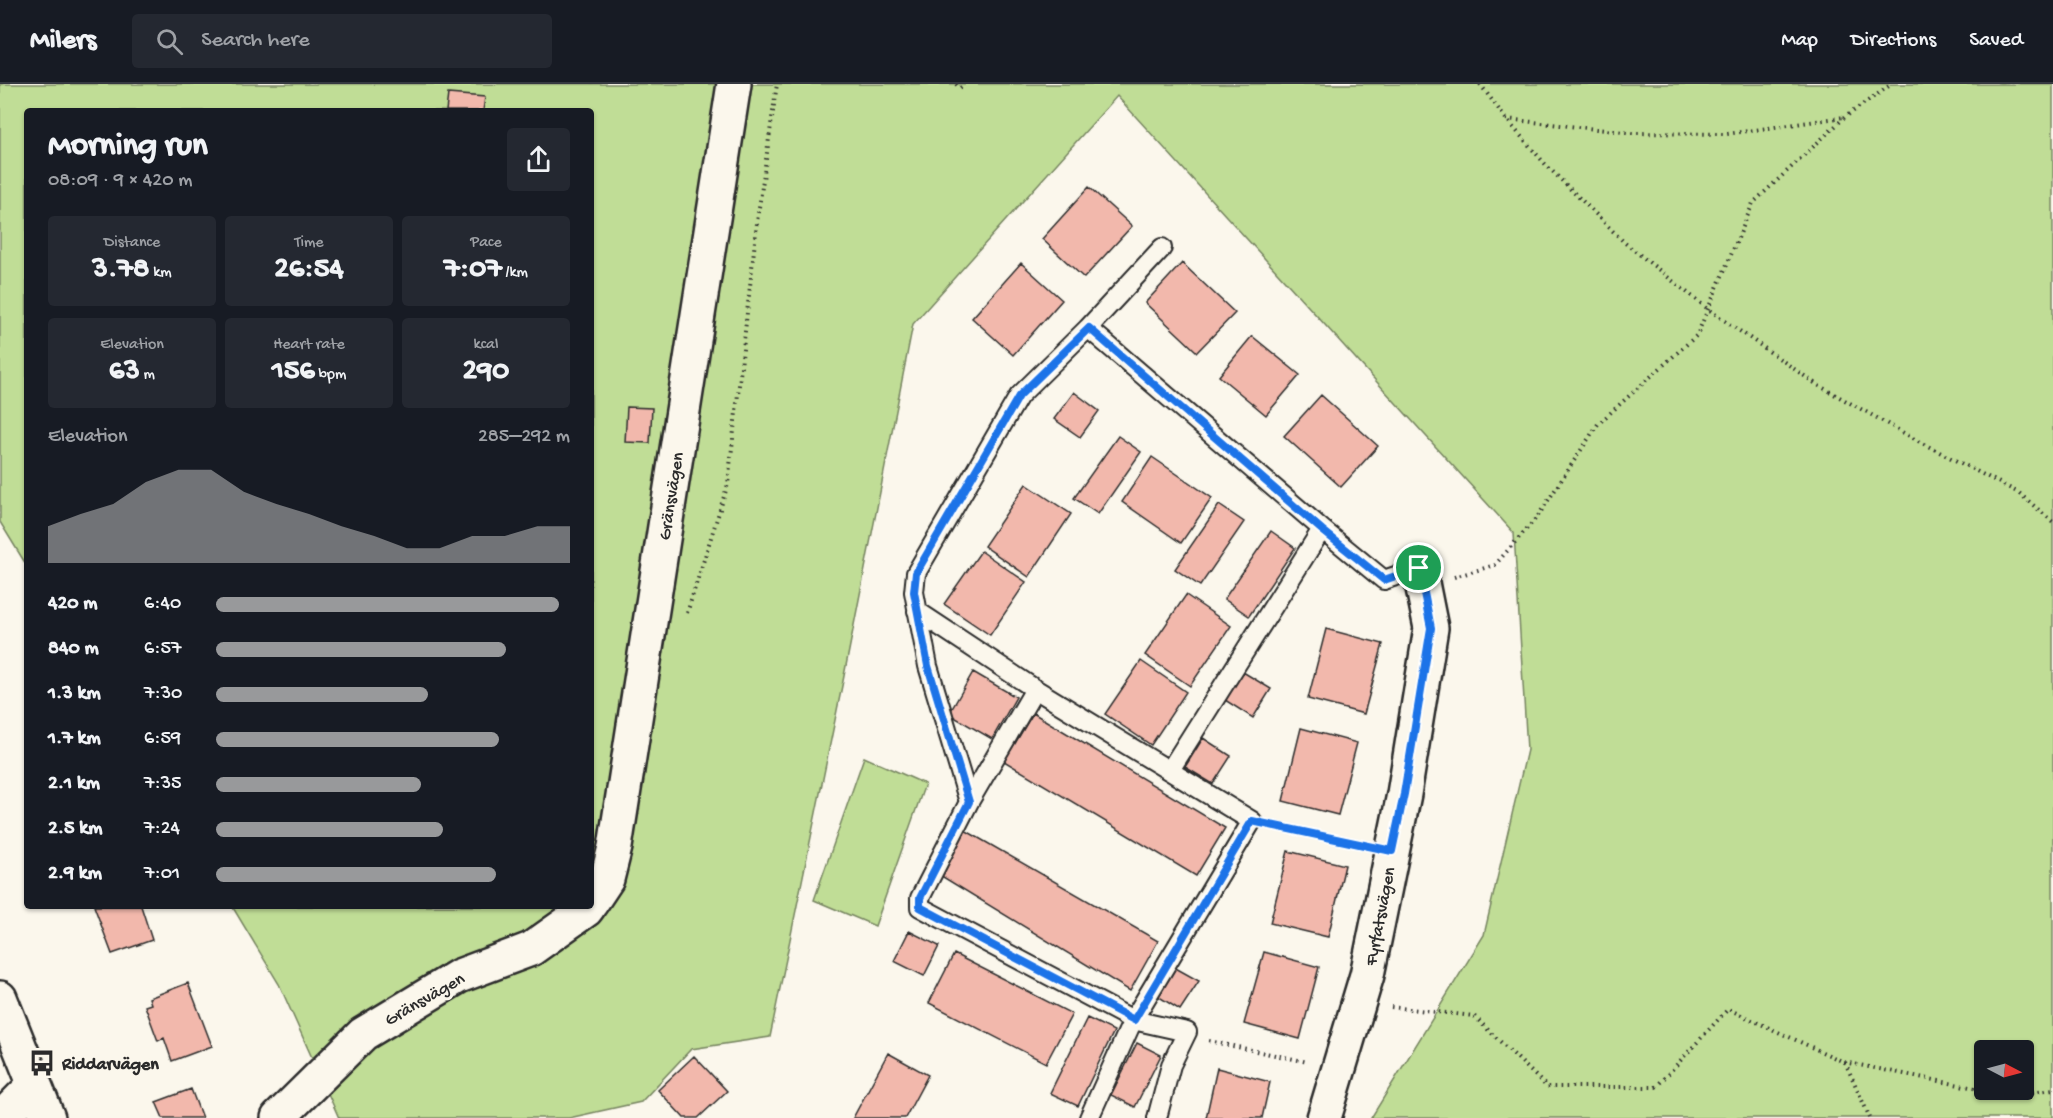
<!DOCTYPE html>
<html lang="en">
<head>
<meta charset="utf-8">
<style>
  body { margin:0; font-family:"Gochi Hand",sans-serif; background:#242831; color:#f1f3f6; height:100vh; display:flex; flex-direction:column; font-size:22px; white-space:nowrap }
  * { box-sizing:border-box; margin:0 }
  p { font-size:20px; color:#9ea1a6 }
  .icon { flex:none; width:33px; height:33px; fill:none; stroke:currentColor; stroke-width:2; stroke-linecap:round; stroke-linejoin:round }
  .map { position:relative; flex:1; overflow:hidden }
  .details { position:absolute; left:24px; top:24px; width:570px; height:801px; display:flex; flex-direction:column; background:#171b24; border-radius:6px; box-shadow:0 2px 4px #0004 }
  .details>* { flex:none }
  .needle { width:39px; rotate:96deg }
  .tools { position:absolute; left:1974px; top:956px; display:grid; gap:12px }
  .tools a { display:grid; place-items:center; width:60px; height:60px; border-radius:6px; background:#171b24; box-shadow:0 2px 4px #0004; font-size:30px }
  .pin { position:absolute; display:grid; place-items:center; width:51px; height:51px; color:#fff; margin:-26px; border:3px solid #fff; border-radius:50%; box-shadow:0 2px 6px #0007 }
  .round { display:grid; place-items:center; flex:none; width:63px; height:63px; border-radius:6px; background:#242831 }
  .headline { display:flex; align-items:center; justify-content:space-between; height:102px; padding:0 24px }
  h1 { font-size:33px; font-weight:700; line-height:45px }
  .metrics { display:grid; grid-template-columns:repeat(3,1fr); gap:9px; height:102px; padding:6px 24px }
  .metrics div { display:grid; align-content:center; border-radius:6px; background:#242831; text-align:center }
  .metrics b { font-size:30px; font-weight:700 }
  .metrics small { font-size:16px; font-weight:400 }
  .metrics p { font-size:16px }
  .chart { height:168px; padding:12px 24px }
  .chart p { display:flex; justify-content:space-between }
  .chart svg { width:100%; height:108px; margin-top:6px; fill:#98999b; opacity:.7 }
  ul { padding:0 24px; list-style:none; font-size:20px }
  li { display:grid; grid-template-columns:96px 72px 1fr; align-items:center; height:45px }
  li i { height:15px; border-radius:8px; background:#98999b }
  header { display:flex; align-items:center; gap:36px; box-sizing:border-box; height:84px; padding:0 30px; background:#171b24; border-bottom:2px solid #363941 }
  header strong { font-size:28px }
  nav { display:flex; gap:33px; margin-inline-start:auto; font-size:21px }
  .search { width:420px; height:54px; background:#242831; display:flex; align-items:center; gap:15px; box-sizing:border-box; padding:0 21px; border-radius:6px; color:#9ea1a6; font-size:22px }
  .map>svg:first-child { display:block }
  .green { fill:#c0dd96; stroke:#768460; stroke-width:1.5; fill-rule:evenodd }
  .building { fill:#f2b8ac; stroke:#2b2b2b; stroke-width:1.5 }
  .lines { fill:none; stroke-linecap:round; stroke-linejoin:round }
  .service-casing { stroke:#2b2b2b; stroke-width:22 }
  .minor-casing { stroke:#2b2b2b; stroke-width:38 }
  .path { stroke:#2b2b2b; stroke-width:4; stroke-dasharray:1.5 4.5; stroke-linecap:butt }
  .service { stroke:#fbf7ec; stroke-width:18 }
  .minor { stroke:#fbf7ec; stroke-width:33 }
  .route-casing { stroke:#fff; stroke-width:12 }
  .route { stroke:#1a73e8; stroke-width:8 }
  .labels { text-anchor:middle; stroke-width:6; stroke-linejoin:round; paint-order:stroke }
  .street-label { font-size:18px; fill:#2b2b2b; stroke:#fbf7ec }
  .poi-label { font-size:18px; font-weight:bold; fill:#2b2b2b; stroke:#fbf7ec; text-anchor:start }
</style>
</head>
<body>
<header>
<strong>Milers</strong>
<div class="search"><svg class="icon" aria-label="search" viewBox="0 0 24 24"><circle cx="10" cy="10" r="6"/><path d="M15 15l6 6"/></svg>Search here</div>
<nav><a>Map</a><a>Directions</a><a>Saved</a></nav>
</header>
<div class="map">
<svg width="2053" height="1034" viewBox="0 0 2053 1034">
  <rect width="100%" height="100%" fill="#fbf7ec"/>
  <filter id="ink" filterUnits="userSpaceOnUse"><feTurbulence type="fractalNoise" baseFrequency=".0167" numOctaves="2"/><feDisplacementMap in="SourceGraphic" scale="12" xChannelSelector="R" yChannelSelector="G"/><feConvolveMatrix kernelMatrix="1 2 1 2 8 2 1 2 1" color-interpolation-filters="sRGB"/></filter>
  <g filter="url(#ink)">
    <!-- green -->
    <path class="green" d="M0 0H2053V1034H1371L1484 851 1527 666 1514 449 1117 12 913 240 843 597 770 953 691 965 641 1018 569 1034H339L279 900 232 822H591V27H27V482L0 438ZM1984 966H2024V1005H1984Z
      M864 673 925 700 875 842 814 816Z"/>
    <!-- building -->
    <path class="building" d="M448 10 485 13 483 27H446Z
      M1089 103 1132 142 1084 194 1042 155Z
      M1021 179 1062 216 1013 271 972 234Z
      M1182 179 1235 229 1197 268 1145 219Z
      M1252 252 1300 291 1266 331 1219 292Z
      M1074 308 1099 327 1080 353 1054 335Z
      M1321 311 1378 362 1341 403 1284 352Z
      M627 323 652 324 650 359 625 358Z
      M1118 352 1141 368 1098 430 1074 414Z
      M1152 373 1212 414 1181 459 1122 418Z
      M1026 400 1071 430 1029 493 984 462Z
      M1219 421 1244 438 1200 502 1175 485Z
      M1271 447 1295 464 1249 532 1224 515Z
      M981 467 1026 498 990 551 944 520Z
      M1186 511 1231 542 1190 602 1145 571Z
      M1326 545 1383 560 1364 630 1308 615Z
      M1141 577 1186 608 1151 661 1105 630Z
      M973 588 1016 613 992 655 949 630Z
      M1243 588 1271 605 1253 634 1225 616Z
      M1033 629 1225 744 1196 792 1004 677Z
      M1301 644 1357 659 1338 731 1283 717Z
      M1203 654 1231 672 1213 700 1185 683Z
      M963 745 1158 857 1130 907 938 790Z
      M1288 767 1345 781 1328 853 1270 839Z
      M94 822H141L152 856 112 870Z
      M909 847 939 862 924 892 894 877Z
      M1264 868 1319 883 1300 955 1244 940Z
      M954 870 1072 930 1046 979 929 919Z
      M1172 882 1199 897 1180 926 1156 911Z
      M188 899 212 962 172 977 164 954 158 957 145 922 151 920 149 914Z
      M1087 934 1114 947 1078 1022 1050 1009Z
      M1137 959 1161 971 1135 1023 1111 1011Z
      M888 969 928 991 905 1034H853Z
      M694 972 727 1007 698 1034H684L658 1006Z
      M1217 984 1270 998 1262 1034H1206Z
      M191 1005 202 1034H163L156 1018Z"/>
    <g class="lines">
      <!-- service casing -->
      <g class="service-casing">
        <path id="service" d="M1088 244 1322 445 1384 496 1419 484
          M917 527 1035 605 1252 737 1133 936 1089 1034
          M1035 605 969 718 920 814V823L1133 936 1187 948 1171 981 1157 1034
          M1170 686 1322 445
          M969 718 928 582 914 508 916 489 1019 312 1088 244 1162 164"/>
      </g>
      <!-- minor casing -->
      <g class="minor-casing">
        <path id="minor" d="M591 819 607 795 615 763 734 0
          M0 914 48 1034
          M1 1034 34 1001
          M278 1034 363 950 459 892 531 865 586 826 589 822
          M1324 1034 1367 891 1404 710 1431 544 1419 484"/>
      </g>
      <!-- path -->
      <path class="path" d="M956 0 960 4 965 0
        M1480 0 1506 35 1547 82 1625 159 1708 225 1816 300 1920 358 2019 409 2053 438
        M1506 35 1632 49 1727 50 1844 33
        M1454 493 1495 481 1538 432 1598 340 1697 251 1753 119 1845 33 1892 0
        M687 529 728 400 758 130 777 0
        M1276 742 1363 761
        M1391 923 1474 932 1547 1003H1656L1728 925 1844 978 2010 1011 2053 1005
        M1209 957 1308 978
        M1845 978 1870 1034"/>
      <!-- service -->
      <use href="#service" class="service"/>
      <!-- minor -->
      <use href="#minor" class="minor"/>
    </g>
  </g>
  <g class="lines" filter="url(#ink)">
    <!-- route casing -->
    <g class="route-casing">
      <path id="route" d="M1089 244 1322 446 1384 496 1419 484 1431 544 1404 710 1392 767 1252 737 1134 936 920 823V814L969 718 928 582 914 508 916 489 1019 312Z"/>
    </g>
    <!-- route -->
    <use href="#route" class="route"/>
  </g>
  <!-- icons -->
  <defs>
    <g id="bus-bare" transform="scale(2.07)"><path d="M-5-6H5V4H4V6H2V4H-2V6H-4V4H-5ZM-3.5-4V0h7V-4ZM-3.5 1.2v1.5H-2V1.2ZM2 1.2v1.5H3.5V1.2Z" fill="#2b2b2b" stroke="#fbf7ec" stroke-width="2.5" paint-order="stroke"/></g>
  </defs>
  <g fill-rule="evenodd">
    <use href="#bus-bare" x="42" y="979"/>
  </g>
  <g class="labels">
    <!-- street labels -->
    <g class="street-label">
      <text transform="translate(670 412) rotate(-81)" y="6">Gränsvägen</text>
      <text transform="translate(1379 832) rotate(-79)" y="6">Fyrfatsvägen</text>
      <text transform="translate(424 914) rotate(-30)" y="6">Gränsvägen</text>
    </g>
    <!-- poi labels -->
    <g class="poi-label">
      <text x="62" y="985">Riddarvägen</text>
    </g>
  </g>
</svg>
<div class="tools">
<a><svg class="needle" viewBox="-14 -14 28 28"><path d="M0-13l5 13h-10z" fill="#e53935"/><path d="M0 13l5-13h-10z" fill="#9ea1a6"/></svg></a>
</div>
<div class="pin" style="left:1419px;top:484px;background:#1e9e55"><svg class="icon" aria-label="arrive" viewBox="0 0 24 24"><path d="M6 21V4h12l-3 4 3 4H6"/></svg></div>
<section class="details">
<div class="headline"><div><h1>Morning run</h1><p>08:09 · 9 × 420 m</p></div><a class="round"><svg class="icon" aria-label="share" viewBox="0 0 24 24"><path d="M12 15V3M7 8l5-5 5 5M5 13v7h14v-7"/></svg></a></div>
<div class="metrics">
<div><p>Distance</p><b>3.78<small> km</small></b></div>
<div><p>Time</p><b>26:54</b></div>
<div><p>Pace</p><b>7:07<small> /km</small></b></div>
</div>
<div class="metrics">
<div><p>Elevation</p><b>63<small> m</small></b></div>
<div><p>Heart rate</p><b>156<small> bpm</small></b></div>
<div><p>kcal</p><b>290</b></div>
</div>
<div class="chart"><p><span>Elevation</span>285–292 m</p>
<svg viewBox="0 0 160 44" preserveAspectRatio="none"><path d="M0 44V29L10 24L20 20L30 11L40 6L50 6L60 15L70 20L80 24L90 29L100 33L110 38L120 38L130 33L140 33L150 29L160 29V44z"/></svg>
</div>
<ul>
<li><b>420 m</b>6:40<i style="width:97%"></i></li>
<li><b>840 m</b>6:57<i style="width:82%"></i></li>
<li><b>1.3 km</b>7:30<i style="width:60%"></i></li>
<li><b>1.7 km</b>6:59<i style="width:80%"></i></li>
<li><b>2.1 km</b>7:35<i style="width:58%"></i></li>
<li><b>2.5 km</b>7:24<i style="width:64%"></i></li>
<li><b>2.9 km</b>7:01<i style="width:79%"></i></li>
</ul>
</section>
</div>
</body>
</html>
